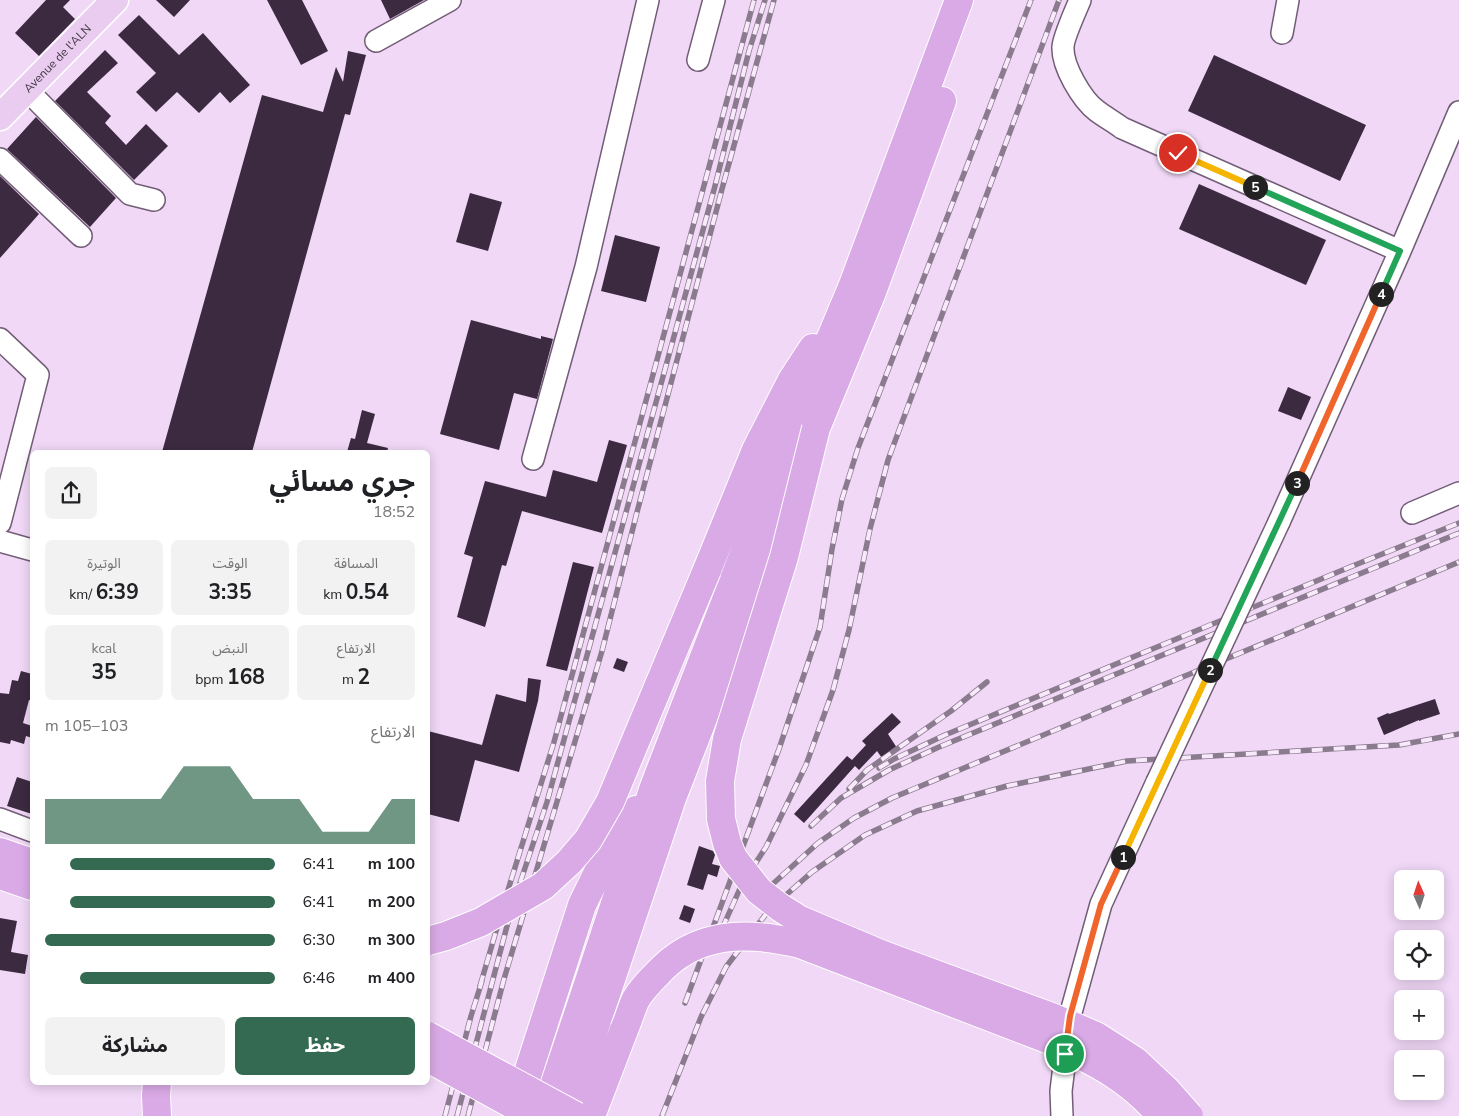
<!DOCTYPE html>
<html lang="ar">
<head>
<meta charset="utf-8">
<style>
  body { margin:0; font-family:"Nunito Sans","Noto Sans Arabic",sans-serif; background:#f2f2f2; color:#202124; direction:rtl; height:100vh; display:flex; flex-direction:column; font-size:19px; white-space:nowrap }
  * { box-sizing:border-box; margin:0 }
  p { font-size:16px; color:#757577 }
  .icon { flex:none; width:28px; height:28px; fill:none; stroke:currentColor; stroke-width:2; stroke-linecap:round; stroke-linejoin:round }
  .map { position:relative; flex:1; overflow:hidden; direction:ltr }
  .side { position:absolute; left:30px; top:450px; width:400px; height:635px; display:flex; flex-direction:column; background:#fff; border-radius:8px; box-shadow:0 2px 12px #0003; direction:rtl }
  .side>* { flex:none }
  .needle { width:32px; rotate:357deg }
  .tools { position:absolute; left:1394px; top:870px; display:grid; gap:10px }
  .tools a { display:grid; place-items:center; width:50px; height:50px; border-radius:8px; background:#fff; box-shadow:0 2px 12px #0003; font-size:25px }
  .pin { position:absolute; display:grid; place-items:center; width:42px; height:42px; color:#fff; margin:-21px; border:2px solid #fff; border-radius:50%; box-shadow:0 1px 5px #0007 }
  .km { position:absolute; width:25px; height:25px; margin:-12px; border-radius:50%; background:#222; color:#fff; font-size:14px; line-height:25px; text-align:center }
  .round { display:grid; place-items:center; flex:none; width:52px; height:52px; border-radius:8px; background:#f2f2f2 }
  .head { display:flex; align-items:center; justify-content:space-between; height:85px; padding:0 15px }
  h1 { font-size:28px; font-weight:700; line-height:38px }
  .stats { display:grid; grid-template-columns:repeat(3,1fr); gap:8px; height:85px; padding:5px 15px }
  .stats div { display:grid; align-content:center; border-radius:8px; background:#f2f2f2; text-align:center }
  .stats b { font-size:21px; font-weight:700 }
  .stats small { font-size:14px; font-weight:400 }
  .stats p { font-size:14px }
  .chart { height:140px; padding:10px 15px }
  .chart p { display:flex; justify-content:space-between }
  .chart svg { width:100%; height:90px; margin-top:5px; fill:#346a51; opacity:.7 }
  .action { display:flex; gap:10px; margin-top:auto; padding:10px 15px }
  .action a { flex:1; height:58px; border-radius:8px; background:#346a51; color:#fff; font-size:20px; font-weight:700; line-height:58px; text-align:center }
  .action a+a { background:#f2f2f2; color:#202124 }
  ul { padding:0 15px; list-style:none; font-size:16px }
  li { display:grid; grid-template-columns:80px 60px 1fr; align-items:center; height:38px }
  li i { height:12px; border-radius:6px; background:#346a51 }
  .map>svg:first-child { display:block }
  .building { fill:#3c2a41 }
  .lines { fill:none; stroke-linecap:round; stroke-linejoin:round }
  .minor-casing { stroke:#725d76; stroke-width:24 }
  .major-casing { stroke:#fff; stroke-width:29 }
  .highway-casing { stroke:#fff; stroke-width:30 }
  .minor { stroke:#fff; stroke-width:21 }
  .major { stroke:#e9ccf0; stroke-width:26 }
  .highway { stroke:#daaae6; stroke-width:28 }
  .rail-casing { stroke:#8b7b8e; stroke-width:5.5 }
  .rail { stroke:#f8e9fb; stroke-width:4; stroke-dasharray:11; stroke-linecap:butt }
  .minor-bridge-casing { stroke:#725d76; stroke-width:24; stroke-linecap:butt }
  .highway-bridge-casing { stroke:#fff; stroke-width:30; stroke-linecap:butt }
  .minor-bridge { stroke:#fff; stroke-width:21 }
  .highway-bridge { stroke:#daaae6; stroke-width:28 }
  .split-1-casing { stroke:#fff; stroke-width:10 }
  .split-2-casing { stroke:#fff; stroke-width:10 }
  .split-3-casing { stroke:#fff; stroke-width:10 }
  .split-4-casing { stroke:#fff; stroke-width:10 }
  .split-5-casing { stroke:#fff; stroke-width:10 }
  .split-6-casing { stroke:#fff; stroke-width:10 }
  .split-1 { stroke:#f0652b; stroke-width:6 }
  .split-2 { stroke:#f5b400; stroke-width:6 }
  .split-3 { stroke:#22a559; stroke-width:6 }
  .split-4 { stroke:#f0652b; stroke-width:6 }
  .split-5 { stroke:#22a559; stroke-width:6 }
  .split-6 { stroke:#f5b400; stroke-width:6 }
  .labels { text-anchor:middle; stroke-width:5; stroke-linejoin:round; paint-order:stroke }
  .street-label { font-size:12px; fill:#413743; stroke:#f8e9fb }
</style>
</head>
<body>
<div class="map">
<svg width="1459" height="1116" viewBox="0 0 1459 1116">
  <rect width="100%" height="100%" fill="#f0d8f6"/>
  <!-- building -->
  <path class="building" d="M46 0H70L63 7 75 19 39 56 15 33Z
    M156 0H190L174 17Z
    M267 0H302L328 51 301 65Z
    M381 0H424L390 19Z
    M139 15 179 55 203 33 250 85 230 103 220 92 199 113 177 92 156 112 136 92 156 73 118 35Z
    M105 50 118 63 87 92 111 116 105 123 126 145 146 124 168 146 134 180 55 101Z
    M348 51 366 55 350 115 345 114 252 452H162L262 95 323 112 336 67 343 82Z
    M1214 55 1366 125 1340 181 1188 111Z
    M36 117 116 198 90 227 7 149Z
    M0 176 39 214 0 258Z
    M1199 184 1326 240 1306 285 1179 229Z
    M470 193 502 202 488 251 456 242Z
    M615 235 660 247 646 302 601 291Z
    M471 320 541 339V336L553 339 537 399 514 393 499 450 440 434Z
    M1288 387 1311 397 1301 420 1278 411Z
    M362 410 375 414 367 443 388 448 387 452H347L351 438 355 439Z
    M609 440 627 445 602 533 522 511 506 566 502 565 485 627 457 617 473 557 464 554 485 481 546 497 553 470 597 482Z
    M573 562 594 567 567 671 546 666Z
    M617 658 628 662 624 672 613 668Z
    M21 671 32 674V700H29L23 723 32 726V738L26 736 24 744 11 740 10 744 0 742V693L9 694 12 680 18 681Z
    M528 678 541 680 538 701 519 772 475 760 459 822 428 814V731L482 745 496 694 526 702Z
    M1435 699 1440 714 1419 721V720L1384 735 1377 718 1388 713 1389 714Z
    M892 713 901 722 888 734 897 748 882 758 877 751 859 770 855 766 804 823 794 814 847 756 852 760 866 745 862 741Z
    M17 777 32 782V814L7 806Z
    M699 846 713 851 715 855 712 864 720 866 717 877 708 874 703 890 687 885Z
    M684 905 695 909 690 923 679 919Z
    M0 918 17 921 11 952 28 955 25 974 0 970Z"/>
  <g class="lines">
    <!-- minor casing -->
    <g class="minor-casing">
      <path id="minor" d="M1080 0C1076 10 1063 38 1063 47 1062 66 1082 100 1097 111 1105 117 1114 122 1122 128L1400 251
        M1282 33 1288 0
        M376 41 450 0
        M698 60 714 0
        M27 90 130 194 154 200
        M0 159 81 236
        M0 339 38 375 0 523
        M533 459 586 267 648 0
        M1412 513 1459 493
        M1279 522 1400 251 1459 112
        M0 541 32 550
        M0 819 32 831
        M1062 1116 1061 1091 1070 1016 1101 904 1157 782"/>
    </g>
    <!-- major casing -->
    <g class="major-casing">
      <g id="major">
        <path id="s1" d="M0 117 115 0"/>
      </g>
    </g>
    <!-- highway casing -->
    <g class="highway-casing">
      <path id="highway" d="M807 450 872 292 942 101
        M707 570 756 450 792 380 813 348
        M0 852 32 863
        M0 875 32 886
        M516 1110 582 905 602 864 613 844 636 810
        M157 1116 156 1096 157 1082
        M544 1116 654 787 784 450 853 285 959 0
        M565 1116 672 798 791 492
        M591 1116 624 1030"/>
    </g>
    <!-- minor -->
    <use href="#minor" class="minor"/>
    <!-- major -->
    <use href="#major" class="major"/>
    <!-- highway -->
    <use href="#highway" class="highway"/>
    <!-- rail casing -->
    <g class="rail-casing">
      <path id="rail" d="M879 768 894 759 945 735 1350 567 1459 523
        M849 789 867 770 951 711 987 682
        M811 826 841 798 889 770 939 747 1459 533
        M765 891 818 843 854 818 892 798 1459 562
        M713 949 742 884 766 847 806 765 833 690 849 630 870 529 888 460 1059 0
        M480 986 508 890 554 742 754 0
        M685 1003 779 749 820 627 832 549 842 499 858 448 1031 0
        M445 1116 471 1016 482 981
        M457 1116 512 907 547 802 715 186 749 51 765 0
        M468 1116 504 979 602 651 636 516 722 189 774 0
        M662 1116 701 1017 726 967 769 910 812 872 865 835 917 811 1007 786 1127 761 1399 745 1459 734"/>
    </g>
    <!-- rail -->
    <use href="#rail" class="rail"/>
    <!-- minor-bridge casing -->
    <g class="minor-bridge-casing">
      <path id="minor-bridge" d="M1157 782 1279 522"/>
    </g>
    <!-- highway-bridge casing -->
    <g class="highway-bridge-casing">
      <path id="highway-bridge" d="M816 428 784 557 727 739 720 781 721 819 727 843 733 858 759 891 781 908 800 920 883 955 1054 1018 1096 1036 1135 1061 1167 1091 1189 1116
        M428 941 446 936 481 922 543 886 569 862 588 840 610 802 707 570
        M624 1030C628 1021 631 1010 635 1001 640 991 649 982 657 974 696 931 747 931 800 944L1050 1040C1093 1061 1130 1078 1161 1116
        M428 1036 576 1116
        M428 1058 534 1116"/>
    </g>
    <!-- minor-bridge -->
    <use href="#minor-bridge" class="minor-bridge"/>
    <!-- highway-bridge -->
    <use href="#highway-bridge" class="highway-bridge"/>
  </g>
  <g class="lines">
    <!-- split-1 casing -->
    <g class="split-1-casing">
      <path id="split-1" d="M1065 1054 1070 1016 1101 904 1123 857"/>
    </g>
    <!-- split-2 casing -->
    <g class="split-2-casing">
      <path id="split-2" d="M1123 857 1210 670"/>
    </g>
    <!-- split-3 casing -->
    <g class="split-3-casing">
      <path id="split-3" d="M1210 670 1297 483"/>
    </g>
    <!-- split-4 casing -->
    <g class="split-4-casing">
      <path id="split-4" d="M1297 483 1381 294"/>
    </g>
    <!-- split-5 casing -->
    <g class="split-5-casing">
      <path id="split-5" d="M1255 187 1400 251 1381 294"/>
    </g>
    <!-- split-6 casing -->
    <g class="split-6-casing">
      <path id="split-6" d="M1178 153 1255 187"/>
    </g>
    <!-- split-1 -->
    <use href="#split-1" class="split-1"/>
    <!-- split-2 -->
    <use href="#split-2" class="split-2"/>
    <!-- split-3 -->
    <use href="#split-3" class="split-3"/>
    <!-- split-4 -->
    <use href="#split-4" class="split-4"/>
    <!-- split-5 -->
    <use href="#split-5" class="split-5"/>
    <!-- split-6 -->
    <use href="#split-6" class="split-6"/>
  </g>
  <g class="labels">
    <!-- street labels -->
    <g class="street-label">
      <text dy="4" stroke="none"><textPath href="#s1" startOffset="82">Avenue de l'ALN</textPath></text>
    </g>
  </g>
</svg>
<div class="tools">
<a><svg class="needle" viewBox="-14 -14 28 28"><path d="M0-13l5 13h-10z" fill="#e53935"/><path d="M0 13l5-13h-10z" fill="#757577"/></svg></a>
<a><svg class="icon" aria-label="locate" viewBox="0 0 24 24"><circle cx="12" cy="12" r="6"/><path d="M12 2v4M12 18v4M2 12h4M18 12h4"/></svg></a>
<a>+</a>
<a>−</a>
</div>
<div class="pin" style="left:1065px;top:1054px;background:#1e9e55"><svg class="icon" aria-label="arrive" viewBox="0 0 24 24"><path d="M6 21V4h12l-3 4 3 4H6"/></svg></div>
<div class="pin" style="left:1178px;top:153px;background:#d93025"><svg class="icon" aria-label="check" viewBox="0 0 24 24"><path d="M5 12l5 5 9-10"/></svg></div>
<b class="km" style="left:1123px;top:857px">1</b>
<b class="km" style="left:1210px;top:670px">2</b>
<b class="km" style="left:1297px;top:483px">3</b>
<b class="km" style="left:1381px;top:294px">4</b>
<b class="km" style="left:1255px;top:187px">5</b>
<section class="side">
<div class="head"><div><h1>جري مسائي</h1><p>18:52</p></div><a class="round"><svg class="icon" aria-label="share" viewBox="0 0 24 24"><path d="M12 15V3M7 8l5-5 5 5M5 13v7h14v-7"/></svg></a></div>
<div class="stats">
<div><p>المسافة</p><b>0.54<small> km</small></b></div>
<div><p>الوقت</p><b>3:35</b></div>
<div><p>الوتيرة</p><b>6:39<small> /km</small></b></div>
</div>
<div class="stats">
<div><p>الارتفاع</p><b>2<small> m</small></b></div>
<div><p>النبض</p><b>168<small> bpm</small></b></div>
<div><p>kcal</p><b>35</b></div>
</div>
<div class="chart"><p><span>الارتفاع</span>103–105 m</p>
<svg viewBox="0 0 160 44" preserveAspectRatio="none"><path d="M0 44V22L10 22L20 22L30 22L40 22L50 22L60 6L70 6L80 6L90 22L100 22L110 22L120 38L130 38L140 38L150 22L160 22V44z"/></svg>
</div>
<ul>
<li><b>100 m</b>6:41<i style="width:89%"></i></li>
<li><b>200 m</b>6:41<i style="width:89%"></i></li>
<li><b>300 m</b>6:30<i style="width:100%"></i></li>
<li><b>400 m</b>6:46<i style="width:85%"></i></li>
</ul>
<div class="action"><a>حفظ</a><a>مشاركة</a></div>
</section>
</div>
</body>
</html>
